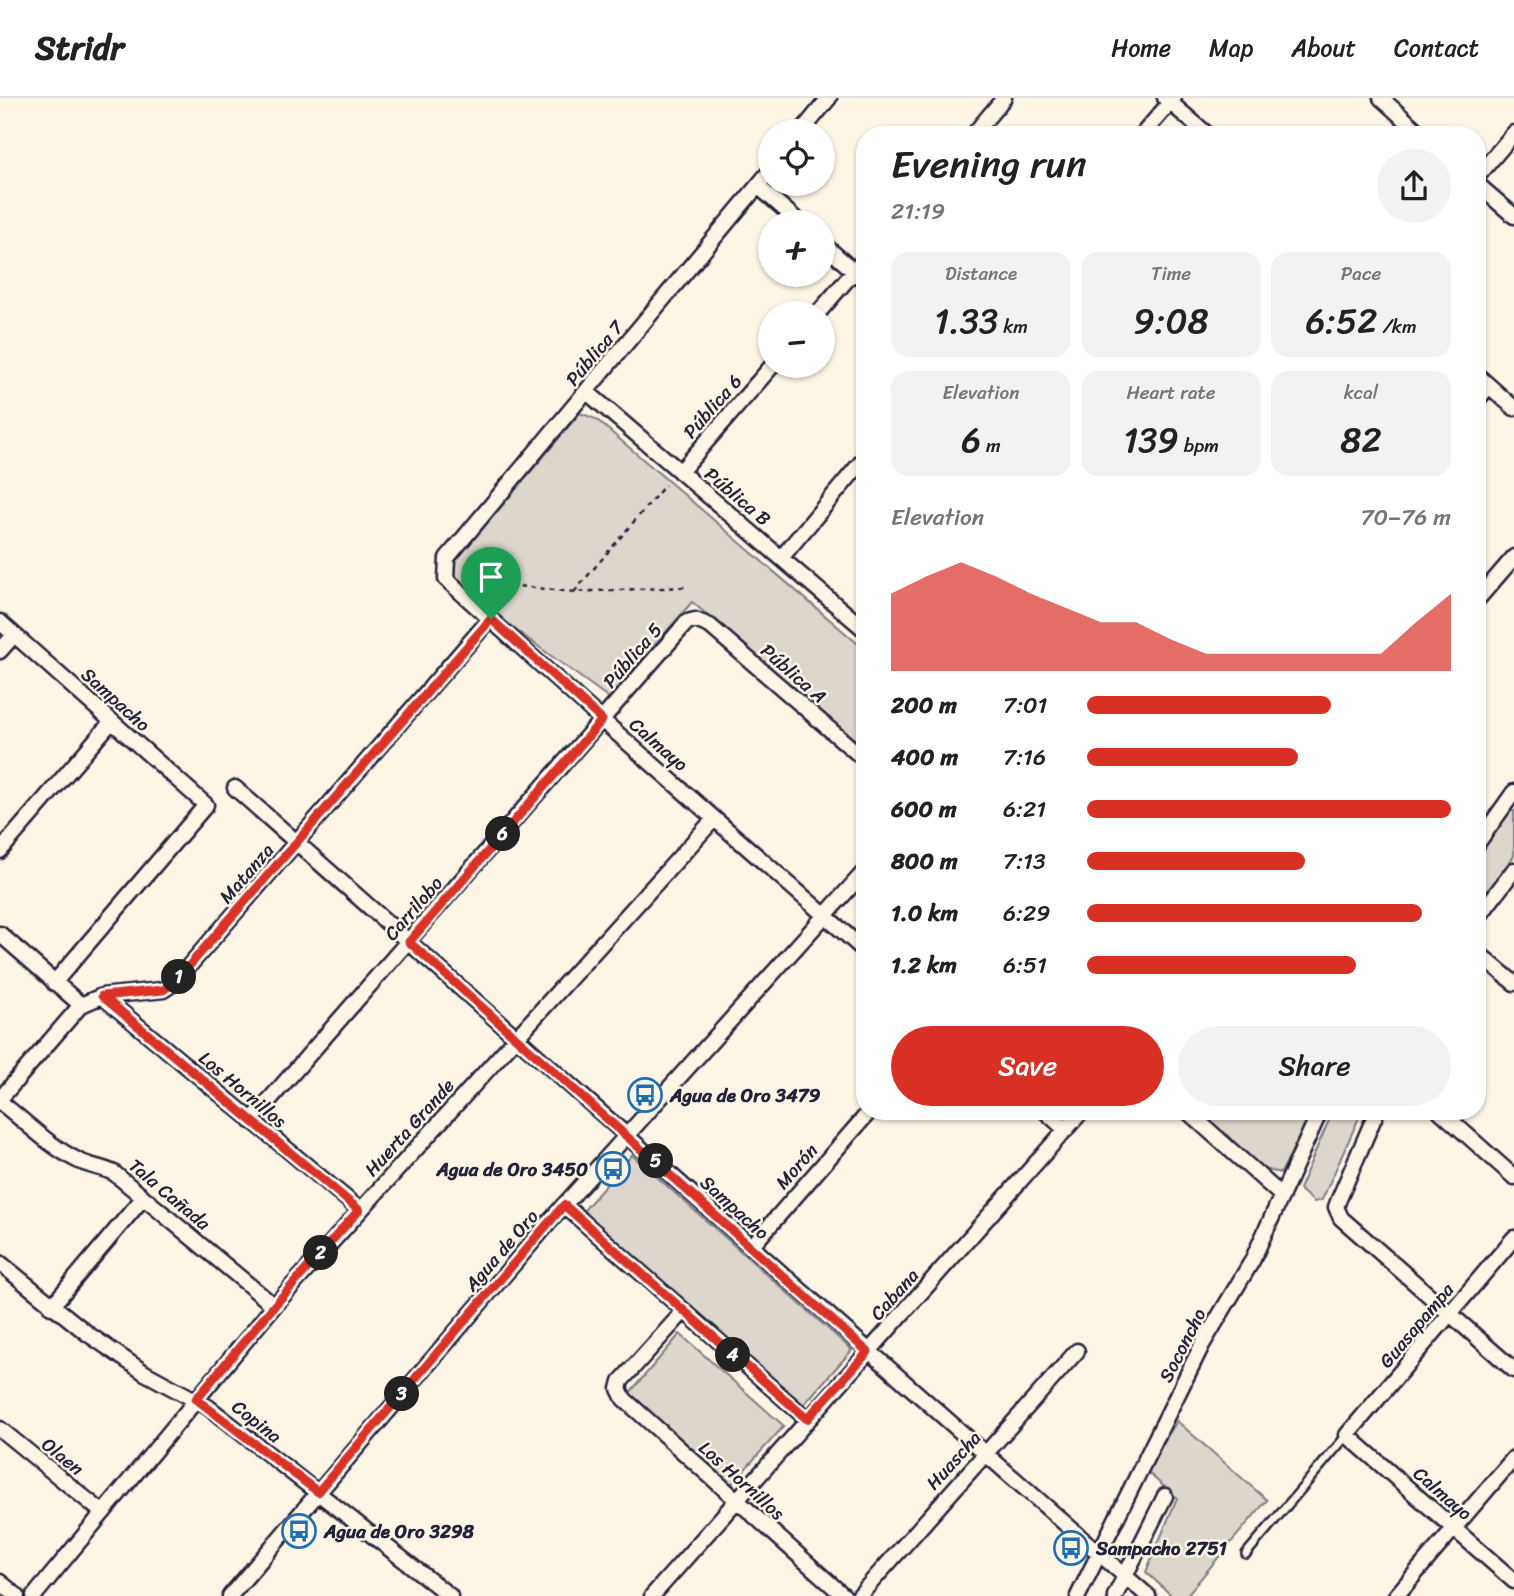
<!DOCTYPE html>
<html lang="en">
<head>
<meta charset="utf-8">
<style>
  body { margin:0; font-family:Sriracha,sans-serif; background:#f2f2f2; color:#222; height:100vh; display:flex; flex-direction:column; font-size:26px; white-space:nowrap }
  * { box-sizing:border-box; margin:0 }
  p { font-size:23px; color:#767676 }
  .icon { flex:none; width:38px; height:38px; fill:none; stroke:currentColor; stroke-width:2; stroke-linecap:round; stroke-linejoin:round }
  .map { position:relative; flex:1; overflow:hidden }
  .drawer { position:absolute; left:856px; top:28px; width:630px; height:994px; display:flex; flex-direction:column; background:#fff; border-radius:28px; box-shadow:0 2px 5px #0004 }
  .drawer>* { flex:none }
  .controls { position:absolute; left:758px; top:21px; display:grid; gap:14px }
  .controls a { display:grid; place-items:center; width:77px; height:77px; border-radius:50%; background:#fff; box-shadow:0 2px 5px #0004; font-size:35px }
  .pin { position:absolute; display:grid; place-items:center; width:60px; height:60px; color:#fff; margin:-72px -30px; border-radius:50% 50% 50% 0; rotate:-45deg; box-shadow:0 0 7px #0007 }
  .pin .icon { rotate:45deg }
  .km { position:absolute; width:35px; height:35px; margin:-18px; border-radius:50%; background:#222; color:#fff; font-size:19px; line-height:35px; text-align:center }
  .round { display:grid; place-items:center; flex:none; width:74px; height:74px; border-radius:37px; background:#f2f2f2 }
  .head { display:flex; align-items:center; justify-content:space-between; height:119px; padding:0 35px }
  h1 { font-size:38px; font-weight:600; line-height:52px }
  .metrics { display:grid; grid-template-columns:repeat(3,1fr); gap:10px; height:119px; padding:7px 35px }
  .metrics div { display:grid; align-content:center; border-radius:18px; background:#f2f2f2; text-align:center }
  .metrics b { font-size:35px; font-weight:600 }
  .metrics small { font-size:19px; font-weight:400 }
  .metrics p { font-size:19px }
  .chart { height:196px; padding:14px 35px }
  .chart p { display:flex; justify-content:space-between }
  .chart svg { width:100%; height:126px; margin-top:7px; fill:#d93025; opacity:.7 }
  .button { display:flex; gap:14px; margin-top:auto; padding:14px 35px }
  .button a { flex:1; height:80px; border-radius:42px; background:#d93025; color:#fff; font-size:28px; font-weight:600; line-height:80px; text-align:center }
  .button a+a { background:#f2f2f2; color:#222 }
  ul { padding:0 35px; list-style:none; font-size:23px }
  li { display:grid; grid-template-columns:112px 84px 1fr; align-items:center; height:52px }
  li i { height:18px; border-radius:9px; background:#d93025 }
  header { display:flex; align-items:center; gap:42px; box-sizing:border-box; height:98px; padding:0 35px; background:#fff; border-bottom:2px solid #e0e0e0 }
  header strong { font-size:33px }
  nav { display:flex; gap:38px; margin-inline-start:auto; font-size:24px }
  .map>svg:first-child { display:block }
  .green { fill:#dcd6cc; stroke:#7f7c84; stroke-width:2 }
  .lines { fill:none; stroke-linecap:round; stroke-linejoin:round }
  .lane-casing { stroke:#22223b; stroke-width:12 }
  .street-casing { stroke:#22223b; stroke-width:19 }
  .path { stroke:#22223b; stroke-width:2.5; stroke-dasharray:5 5; stroke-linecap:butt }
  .lane { stroke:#fcf5e5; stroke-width:7 }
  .street { stroke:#fcf5e5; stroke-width:14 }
  .route-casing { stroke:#fff; stroke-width:14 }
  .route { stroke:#d93025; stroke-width:9 }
  .labels { text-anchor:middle; stroke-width:5; stroke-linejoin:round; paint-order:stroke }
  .street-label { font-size:19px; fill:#22223b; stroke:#fcf5e5 }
  .poi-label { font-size:19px; font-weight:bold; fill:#22223b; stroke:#fcf5e5; text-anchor:start }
</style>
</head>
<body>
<header>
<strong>Stridr</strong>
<nav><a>Home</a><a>Map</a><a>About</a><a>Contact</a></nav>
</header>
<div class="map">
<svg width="1514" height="1498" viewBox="0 0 1514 1498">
  <rect width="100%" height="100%" fill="#fcf5e5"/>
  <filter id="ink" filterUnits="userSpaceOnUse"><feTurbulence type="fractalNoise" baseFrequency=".0143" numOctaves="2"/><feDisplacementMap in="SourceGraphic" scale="14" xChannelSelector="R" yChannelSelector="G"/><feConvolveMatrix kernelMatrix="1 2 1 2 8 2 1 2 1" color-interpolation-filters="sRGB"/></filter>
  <g filter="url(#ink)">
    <!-- green -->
    <path class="green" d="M580 315 596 321 864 551V651L692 504 609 600 446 481 458 460Z
      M1510 713H1514V758L1477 807V759Z
      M1197 1013H1312L1281 1075 1263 1071Z
      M1333 1013H1362L1322 1102 1314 1104 1299 1091Z
      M632 1057 852 1252 798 1313 578 1119Z
      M680 1236 784 1328 729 1389 627 1298Z
      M1177 1323 1267 1402 1186 1498H1172L1146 1474 1177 1400 1146 1373Z"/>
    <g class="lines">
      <!-- lane casing -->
      <g class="lane-casing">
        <path id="lane" d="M1246 1456 1347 1337"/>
      </g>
      <!-- street casing -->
      <g class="street-casing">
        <path id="street" d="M1165 0 1208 37
          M1381 0 1422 37
          M802 33 829 0
          M973 37 1004 0
          M1142 37 1174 0
          M770 73 447 460 446 481 602 622 864 852
          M1477 79 1514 35
          M1477 86 1514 118
          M758 88 799 124
          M822 145 864 182
          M818 215 864 162
          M1477 277 1514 310
          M587 294 864 531
          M1477 302 1489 288
          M680 374 772 268
          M781 460 864 361
          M1477 502 1514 459
          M0 524 206 707 54 885
          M0 553 14 537
          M235 690C540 959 841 1231 1148 1498
          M1477 746 1514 694
          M0 753 112 623
          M1477 821 1514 772
          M0 836 81 907
          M1477 854 1514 885
          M102 898 360 1112
          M0 1001 81 907 102 898 163 892 175 884 490 521
          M0 1004C25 1023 49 1048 77 1062 88 1068 102 1069 114 1075L274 1208
          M1045 1013 1066 1032
          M1187 1013 1282 1098
          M1377 1013 1339 1101 1336 1109 1341 1120 1514 1272
          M1440 1013 1514 1079
          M251 1023 687 524 695 522 710 528 864 661
          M564 1107 807 1321
          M1514 1140 1347 1337 1514 1483
          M751 1149 870 1013
          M0 1165 88 1236 145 1275 208 1309 450 1498
          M51 1209 143 1100
          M684 1213 621 1283 619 1291 624 1301 844 1498
          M0 1331 102 1414
          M0 1484 17 1498
          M34 1498 274 1208 714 721
          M230 1498 564 1107 864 774
          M652 1498 1082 1013
          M859 1498 1077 1253
          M1078 1498 1202 1247 1252 1163 1320 1013
          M1115 1498 1165 1398
          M1396 1498 1514 1360"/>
      </g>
      <!-- path -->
      <path class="path" d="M470 483 574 494 685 489
        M574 494 665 387"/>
      <!-- lane -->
      <use href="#lane" class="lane"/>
      <!-- street -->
      <use href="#street" class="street"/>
    </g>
  </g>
  <g class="lines" filter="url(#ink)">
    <!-- route casing -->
    <g class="route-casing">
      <path id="route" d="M491 521 602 622 409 844 868 1254 807 1321 564 1107 318 1394 196 1301 274 1208 359 1112 102 898 163 892 175 884Z"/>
    </g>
    <!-- route -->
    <use href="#route" class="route"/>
  </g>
  <!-- icons -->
  <defs>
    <g id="bus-ring" transform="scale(1.75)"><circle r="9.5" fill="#fcf5e5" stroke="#1f6fb2" stroke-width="1.5"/><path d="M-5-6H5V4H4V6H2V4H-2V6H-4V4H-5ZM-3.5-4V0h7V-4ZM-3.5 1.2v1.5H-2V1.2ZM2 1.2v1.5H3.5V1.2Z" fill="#1f6fb2"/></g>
  </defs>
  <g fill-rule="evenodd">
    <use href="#bus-ring" x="645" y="997"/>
    <use href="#bus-ring" x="613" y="1071"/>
    <use href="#bus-ring" x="299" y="1433"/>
    <use href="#bus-ring" x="1071" y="1450"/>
  </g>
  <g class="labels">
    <!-- street labels -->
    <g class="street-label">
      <text transform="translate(594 255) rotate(-50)" y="7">Pública 7</text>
      <text transform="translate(712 308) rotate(-49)" y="7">Pública 6</text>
      <text transform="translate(738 398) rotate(40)" y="7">Pública B</text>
      <text transform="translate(632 557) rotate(-49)" y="7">Pública 5</text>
      <text transform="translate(794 575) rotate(41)" y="7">Pública A</text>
      <text transform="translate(116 601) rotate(42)" y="7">Sampacho</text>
      <text transform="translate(659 646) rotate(41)" y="7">Calmayo</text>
      <text transform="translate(246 775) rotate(-49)" y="7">Matanza</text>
      <text transform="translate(413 810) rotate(-49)" y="7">Carrilobo</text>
      <text transform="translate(243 991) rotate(40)" y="7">Los Hornillos</text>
      <text transform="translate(409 1029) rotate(-48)" y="7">Huerta Grande</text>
      <text transform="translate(796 1068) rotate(-49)" y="7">Morón</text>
      <text transform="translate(170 1096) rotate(40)" y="7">Tala Cañada</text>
      <text transform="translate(735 1109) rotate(42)" y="7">Sampacho</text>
      <text transform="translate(501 1152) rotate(-49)" y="7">Agua de Oro</text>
      <text transform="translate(894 1196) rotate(-48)" y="7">Cabana</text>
      <text transform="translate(1416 1227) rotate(-50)" y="7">Guasapampa</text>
      <text transform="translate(1182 1247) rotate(-63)" y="7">Soconcho</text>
      <text transform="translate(257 1323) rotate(38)" y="7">Copina</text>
      <text transform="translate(63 1358) rotate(39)" y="7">Olaen</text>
      <text transform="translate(953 1362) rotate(-48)" y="7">Huascha</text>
      <text transform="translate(742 1382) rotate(42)" y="7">Los Hornillos</text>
      <text transform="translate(1443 1395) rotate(41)" y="7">Calmayo</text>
    </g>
    <!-- poi labels -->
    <g class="poi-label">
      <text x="670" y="1004">Agua de Oro 3479</text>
      <text x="588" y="1078" text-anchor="end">Agua de Oro 3450</text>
      <text x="324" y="1440">Agua de Oro 3298</text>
      <text x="1096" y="1457">Sampacho 2751</text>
    </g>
  </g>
</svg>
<div class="controls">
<a><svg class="icon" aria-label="locate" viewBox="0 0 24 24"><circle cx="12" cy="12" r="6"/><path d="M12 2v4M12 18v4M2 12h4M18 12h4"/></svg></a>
<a>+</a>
<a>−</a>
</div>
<div class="pin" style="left:491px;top:521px;background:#1e9e55"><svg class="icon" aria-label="arrive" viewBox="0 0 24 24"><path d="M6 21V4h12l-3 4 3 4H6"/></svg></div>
<b class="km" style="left:179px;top:879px">1</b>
<b class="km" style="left:321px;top:1155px">2</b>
<b class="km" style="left:402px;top:1296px">3</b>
<b class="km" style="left:733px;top:1257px">4</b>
<b class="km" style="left:656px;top:1063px">5</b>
<b class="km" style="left:503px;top:736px">6</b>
<section class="drawer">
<div class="head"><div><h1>Evening run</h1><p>21:19</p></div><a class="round"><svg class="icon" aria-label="share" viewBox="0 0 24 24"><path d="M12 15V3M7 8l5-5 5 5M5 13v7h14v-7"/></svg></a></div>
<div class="metrics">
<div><p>Distance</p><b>1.33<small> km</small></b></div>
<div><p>Time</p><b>9:08</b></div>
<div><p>Pace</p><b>6:52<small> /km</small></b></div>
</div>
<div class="metrics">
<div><p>Elevation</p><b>6<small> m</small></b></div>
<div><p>Heart rate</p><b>139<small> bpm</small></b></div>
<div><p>kcal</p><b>82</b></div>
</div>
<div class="chart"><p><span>Elevation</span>70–76 m</p>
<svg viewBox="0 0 160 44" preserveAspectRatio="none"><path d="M0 44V17L10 11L20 6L30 11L40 17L50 22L60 27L70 27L80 33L90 38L100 38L110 38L120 38L130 38L140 38L150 27L160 17V44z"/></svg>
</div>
<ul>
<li><b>200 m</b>7:01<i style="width:67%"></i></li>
<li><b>400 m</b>7:16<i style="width:58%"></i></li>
<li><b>600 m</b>6:21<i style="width:100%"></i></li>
<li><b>800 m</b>7:13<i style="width:60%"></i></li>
<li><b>1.0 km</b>6:29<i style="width:92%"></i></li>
<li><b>1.2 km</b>6:51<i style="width:74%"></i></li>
</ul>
<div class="button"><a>Save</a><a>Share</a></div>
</section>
</div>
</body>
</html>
